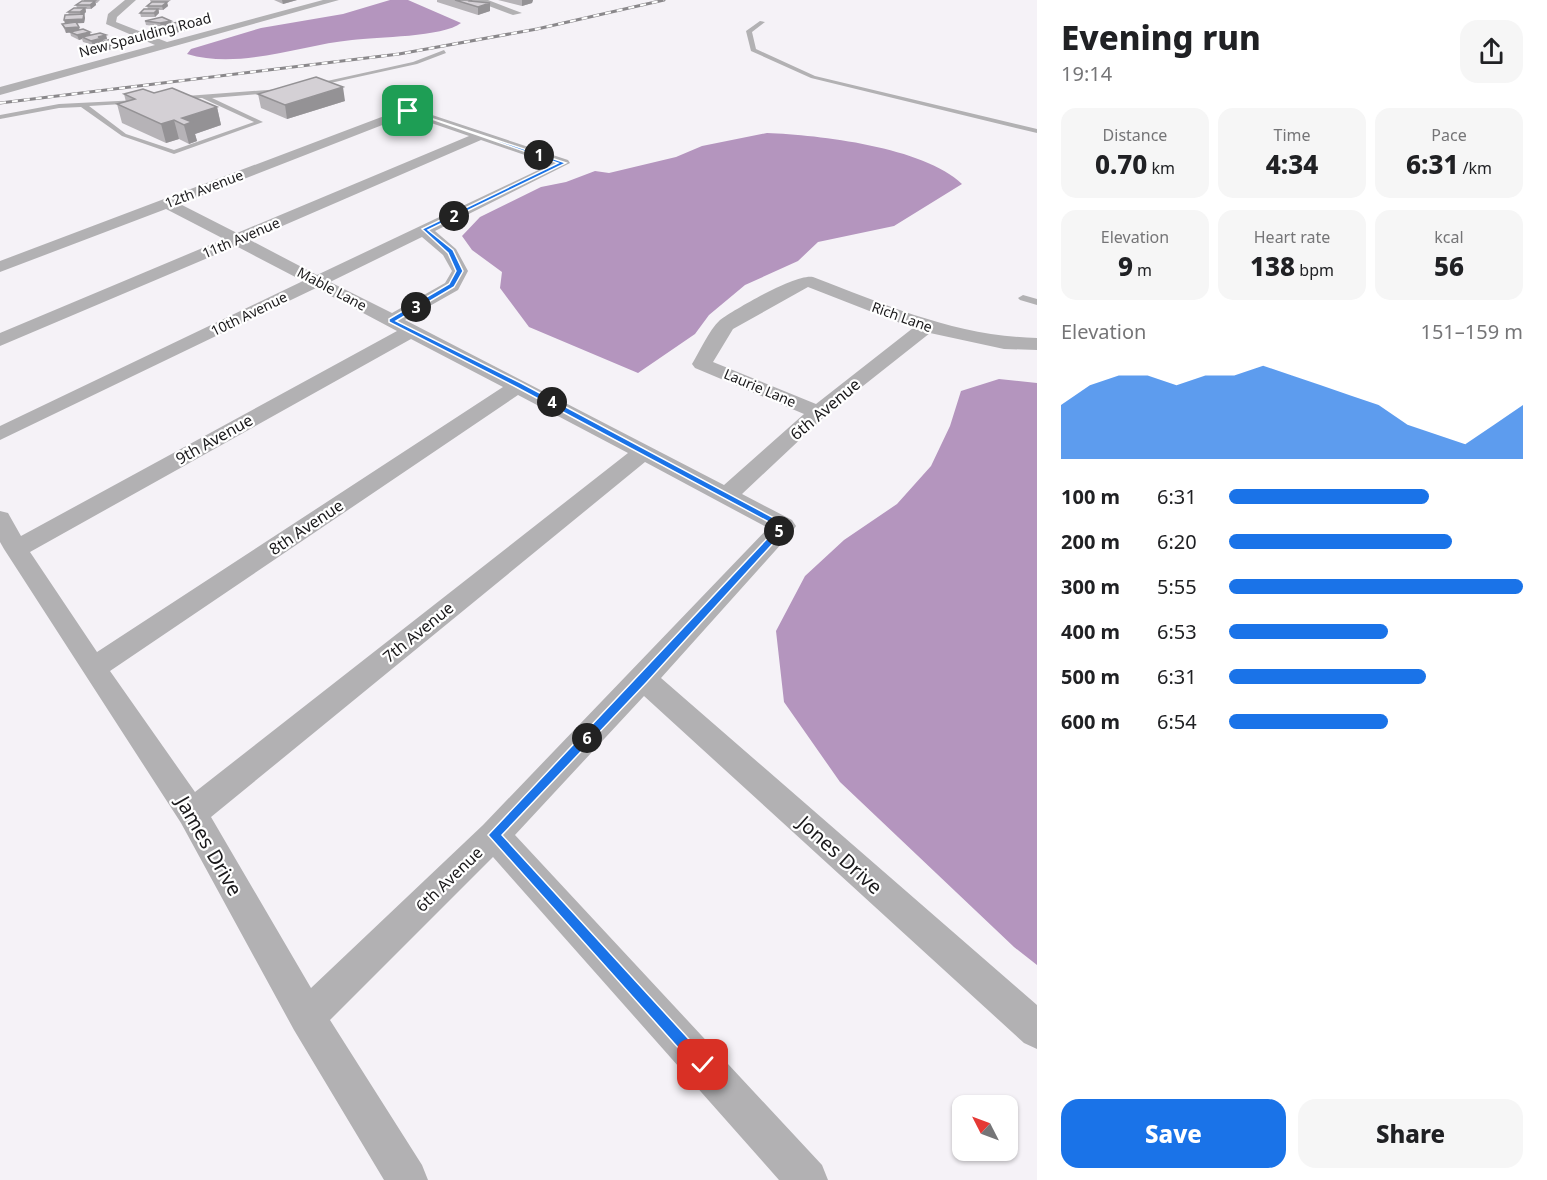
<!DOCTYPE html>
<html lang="en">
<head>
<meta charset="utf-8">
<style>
  body { margin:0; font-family:"Noto Sans",sans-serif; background:#f6f6f6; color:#202124; height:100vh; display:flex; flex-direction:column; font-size:22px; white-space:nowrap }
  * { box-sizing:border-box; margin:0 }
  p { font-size:20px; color:#757577 }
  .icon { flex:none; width:33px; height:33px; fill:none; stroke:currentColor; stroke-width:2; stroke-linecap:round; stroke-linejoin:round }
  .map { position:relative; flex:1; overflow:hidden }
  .panel { display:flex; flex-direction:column; background:#fff; width:510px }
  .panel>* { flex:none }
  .needle { width:39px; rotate:312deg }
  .fabs { position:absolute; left:952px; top:1095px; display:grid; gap:12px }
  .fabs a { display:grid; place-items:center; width:66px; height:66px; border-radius:12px; background:#fff; box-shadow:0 2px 4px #0004; font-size:30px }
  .pin { position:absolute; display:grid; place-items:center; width:51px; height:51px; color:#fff; margin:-26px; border-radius:12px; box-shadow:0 3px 9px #0006 }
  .km { position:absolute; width:30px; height:30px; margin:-15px; border-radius:50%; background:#222; color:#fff; font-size:16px; line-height:30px; text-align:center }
  .round { display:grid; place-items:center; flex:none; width:63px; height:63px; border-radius:18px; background:#f6f6f6 }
  .overview { display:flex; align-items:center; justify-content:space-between; height:102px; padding:0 24px }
  h1 { font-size:33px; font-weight:800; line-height:45px }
  .stats { display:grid; grid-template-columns:repeat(3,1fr); gap:9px; height:102px; padding:6px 24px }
  .stats div { display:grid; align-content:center; border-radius:15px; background:#f6f6f6; text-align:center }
  .stats b { font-size:26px; font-weight:800 }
  .stats small { font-size:16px; font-weight:400 }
  .stats p { font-size:16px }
  .chart { height:168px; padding:12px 24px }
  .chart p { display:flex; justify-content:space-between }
  .chart svg { width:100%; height:108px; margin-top:6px; fill:#1a73e8; opacity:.7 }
  .button { display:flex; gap:12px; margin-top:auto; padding:12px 24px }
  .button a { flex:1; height:69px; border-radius:18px; background:#1a73e8; color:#fff; font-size:24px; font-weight:800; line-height:69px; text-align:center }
  .button a+a { background:#f6f6f6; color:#202124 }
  ul { padding:0 24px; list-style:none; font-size:20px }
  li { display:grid; grid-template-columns:96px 72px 1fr; align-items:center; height:45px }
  li i { height:15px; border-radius:8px; background:#1a73e8 }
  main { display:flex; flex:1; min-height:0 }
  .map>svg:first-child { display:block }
  .water { fill:#b495be }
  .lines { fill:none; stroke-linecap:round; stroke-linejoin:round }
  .lane { fill:#b2b1b3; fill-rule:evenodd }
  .street { fill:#b2b1b3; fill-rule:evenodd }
  .rail-casing { stroke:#8a888b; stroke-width:3 }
  .rail { stroke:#fff; stroke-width:2; stroke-dasharray:6; stroke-linecap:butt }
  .wall { fill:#b6b3b7 }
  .shaded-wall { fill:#949295 }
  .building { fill:#d4d0d5; stroke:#949295; stroke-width:1.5 }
  .route { fill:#1a73e8; stroke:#fff; stroke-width:1.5 }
  .labels { text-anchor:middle; stroke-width:4.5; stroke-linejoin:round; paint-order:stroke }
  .far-street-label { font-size:14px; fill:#1a191b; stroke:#fff }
  .street-label { font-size:16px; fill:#1a191b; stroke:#fff }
  .near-street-label { font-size:20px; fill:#1a191b; stroke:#fff }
</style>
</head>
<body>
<main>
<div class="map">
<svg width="1037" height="1180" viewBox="0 0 1037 1180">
  <rect width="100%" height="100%" fill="#f5f2f7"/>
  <!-- water -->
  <path class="water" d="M390 0H408L461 23C443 37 377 37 352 40 300 45 240 70 187 54L191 49 261 28 343 14Z
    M767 133C819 135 924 147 962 184L894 226 818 242 798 261 745 285 709 315 695 334 638 373 529 327 500 288 502 272 472 250 462 236 480 217 541 187 566 182 595 171 609 173 676 157 702 146Z
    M999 379 1037 383V965L1014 947 840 782 784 702 776 631 805 576 844 540 897 504 931 466 950 426 961 391Z"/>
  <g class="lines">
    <!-- lane -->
    <path class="lane" d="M760 21 765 22 752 32 756 49 815 76 1037 129V133L811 78 751 51 746 31Z
      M444 50 446 53 417 64 312 87 309 85 413 62Z
      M281 89 283 92 212 98 263 122 174 154 122 136 81 107 59 108 0 119V115L59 104 138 100 140 103 89 106 126 134 174 150 254 122 202 98 175 100 173 97Z
      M1023 295 1037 299V305L1020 300 1018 298Z"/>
    <!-- street -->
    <path class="street" d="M125 0H136L117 17 116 22 167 42 323 0H339L0 95V87L155 45 106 24 108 14Z
      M473 0H488L522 13 513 15Z
      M408 107 568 160 570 163 435 231 456 249 468 271 458 290 405 320 724 485 804 414 695 368 692 364C700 351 709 330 720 320 735 309 797 273 813 277 889 306 955 336 1037 338V350L1004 349 930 333 825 416 742 494 792 520 796 526 792 532 661 678 1037 1005V1049L1024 1043 644 696 515 835 822 1165 828 1180H779L493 857 330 1020 422 1165 428 1180H384L294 1030 181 823 4 549 0 542V511L8 513 21 536 397 331 316 288 0 440V426L303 281 236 246 0 346V333L224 239 166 209 0 272V261ZM408 115 469 136 237 233 180 204ZM481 140 551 164 317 275 250 240ZM422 237 443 255 452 271 445 283 392 313 330 282ZM808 287 913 328 816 404 713 362 733 329ZM411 339 503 387 97 652 30 552ZM518 395 628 453 195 792 110 671ZM645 462 768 528 483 825 311 988 211 817Z"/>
    <!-- rail casing -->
    <g class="rail-casing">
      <path id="rail" d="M0 103 399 54 537 29 664 0"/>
    </g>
    <!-- rail -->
    <use href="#rail" class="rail"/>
  </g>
  <!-- wall -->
  <path class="wall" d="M84 0H100L97 3H96V5L91 9H86V12L84 14 85 18 84 23H76L80 30 91 35H106L107 39 103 40V41L121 40 122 44 120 45 121 47 108 50 99 47 98 44 93 45 83 42 82 39 79 40 71 36 70 32 66 33 62 24H65L69 15 68 12 77 8 76 5 84 1Z
    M150 0H171L167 3 168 6 163 10H159V13L155 17H141L140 13 148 9 147 6 151 3Z
    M274 0H297L283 4Z
    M437 0H476L477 1 490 3V11L478 15 437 2Z
    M498 0H533L532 3 522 6Z
    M145 21H171L172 24 187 30 171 34 163 31 162 27 146 25Z
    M154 93 217 107 221 125 195 134 197 141 189 144 179 139 166 143 122 123 117 104 126 102 124 94Z
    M258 94 345 101 287 119 261 108Z"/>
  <!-- shaded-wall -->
  <path class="shaded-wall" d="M282 0H297L283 4Z
    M522 0H533L532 3 522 6Z
    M95 1 96 5 91 9 90 5Z
    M167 2 168 6 163 10 162 6Z
    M490 3V11L478 15V7Z
    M85 8 86 12 81 16 80 12Z
    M158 9 159 13 155 17 154 13Z
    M84 14 85 18 84 23 65 24 64 20Z
    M171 21 172 25 161 27 160 23Z
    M186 25 187 30 171 34 170 29Z
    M79 27 80 31 66 33 65 28Z
    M90 32 91 37H82V39L79 40 77 35Z
    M106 35 107 39 103 40 104 42 97 43 98 44 93 45 91 41 98 37Z
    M121 40 122 44 120 45 121 47 108 50 106 46 116 41Z
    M343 87 345 101 287 119 285 105Z
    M217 107 221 125 195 134 197 141 189 144 182 118Z
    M174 120 179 139 166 143 161 124Z"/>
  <!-- building -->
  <path class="building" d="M455 0H472L470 1 490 3 478 7Z
    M82 1H95L90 5H76Z
    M152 2H167L162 6H147Z
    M74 8H85L80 12H68Z
    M144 9H158L154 13H140Z
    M84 14 83 19 64 20 65 15Z
    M162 17 171 21 160 23 145 21Z
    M76 22 79 27 65 28 62 24Z
    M178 22 186 25 170 29 162 26Z
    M83 29 90 32 77 35 70 32Z
    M100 33 106 35 98 37 102 38 91 41 82 37Z
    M115 38 121 40 116 41 120 43 106 46 97 43Z
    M316 77 343 87 285 105 258 94Z
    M172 88 217 107 182 118 192 122 184 125 174 120 161 124 117 104 135 99 124 94 143 89 154 93Z"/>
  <!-- route -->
  <path class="route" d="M406 110 566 163 428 230 453 250 463 271 454 287 396 321 521 383 789 526 647 682 502 835 708 1060 710 1065 708 1070 703 1072 698 1070 488 835 778 527 516 387 389 322V319L449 284 456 271 448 253 422 229 558 163Z"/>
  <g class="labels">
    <!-- far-street labels -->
    <g class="far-street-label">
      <text transform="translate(145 35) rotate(-15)" y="5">New Spaulding Road</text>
      <text transform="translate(204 189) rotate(-21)" y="5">12th Avenue</text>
      <text transform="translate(241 238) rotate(-23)" y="5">11th Avenue</text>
      <text transform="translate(332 289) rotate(28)" y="5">Mable Lane</text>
      <text transform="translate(249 314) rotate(-26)" y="5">10th Avenue</text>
      <text transform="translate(902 317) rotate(20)" y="5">Rich Lane</text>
      <text transform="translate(760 388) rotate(23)" y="5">Laurie Lane</text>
    </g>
    <!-- street labels -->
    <g class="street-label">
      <text transform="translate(825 409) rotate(-40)" y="6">6th Avenue</text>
      <text transform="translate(214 439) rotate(-29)" y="6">9th Avenue</text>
      <text transform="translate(306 527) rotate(-34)" y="6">8th Avenue</text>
      <text transform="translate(418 632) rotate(-39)" y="6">7th Avenue</text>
      <text transform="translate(449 879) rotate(-44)" y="6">6th Avenue</text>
    </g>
    <!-- near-street labels -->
    <g class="near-street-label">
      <text transform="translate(209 846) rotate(60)" y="7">James Drive</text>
      <text transform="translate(840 855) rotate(42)" y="7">Jones Drive</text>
    </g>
  </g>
</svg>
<div class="fabs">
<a><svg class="needle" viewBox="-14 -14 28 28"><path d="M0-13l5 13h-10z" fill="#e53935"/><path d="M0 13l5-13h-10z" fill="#757577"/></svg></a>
</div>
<div class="pin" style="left:408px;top:111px;background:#1e9e55"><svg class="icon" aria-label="arrive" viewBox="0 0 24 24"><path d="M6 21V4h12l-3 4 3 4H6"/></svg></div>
<div class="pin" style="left:703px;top:1065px;background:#d93025"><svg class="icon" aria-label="check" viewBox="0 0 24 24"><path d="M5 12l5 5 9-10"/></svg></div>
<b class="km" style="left:539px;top:155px">1</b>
<b class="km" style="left:454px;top:216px">2</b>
<b class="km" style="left:416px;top:307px">3</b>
<b class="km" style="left:552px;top:402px">4</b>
<b class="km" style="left:779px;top:531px">5</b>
<b class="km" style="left:587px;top:738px">6</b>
</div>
<section class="panel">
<div class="overview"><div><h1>Evening run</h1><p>19:14</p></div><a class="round"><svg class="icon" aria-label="share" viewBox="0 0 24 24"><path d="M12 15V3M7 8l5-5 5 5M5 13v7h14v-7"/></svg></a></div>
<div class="stats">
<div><p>Distance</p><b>0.70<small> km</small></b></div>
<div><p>Time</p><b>4:34</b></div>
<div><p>Pace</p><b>6:31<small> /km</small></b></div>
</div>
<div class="stats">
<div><p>Elevation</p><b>9<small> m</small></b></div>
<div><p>Heart rate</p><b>138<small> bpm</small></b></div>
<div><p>kcal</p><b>56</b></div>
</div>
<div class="chart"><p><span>Elevation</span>151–159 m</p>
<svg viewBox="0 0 160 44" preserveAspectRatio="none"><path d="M0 44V22L10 14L20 10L30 10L40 14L50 10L60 10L70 6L80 10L90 14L100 18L110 22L120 30L130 34L140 38L150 30L160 22V44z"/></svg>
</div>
<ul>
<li><b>100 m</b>6:31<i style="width:68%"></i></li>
<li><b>200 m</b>6:20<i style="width:76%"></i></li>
<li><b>300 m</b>5:55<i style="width:100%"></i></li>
<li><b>400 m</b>6:53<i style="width:54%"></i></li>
<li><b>500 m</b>6:31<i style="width:67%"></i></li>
<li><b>600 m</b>6:54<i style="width:54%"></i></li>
</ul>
<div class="button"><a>Save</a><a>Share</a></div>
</section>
</main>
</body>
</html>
